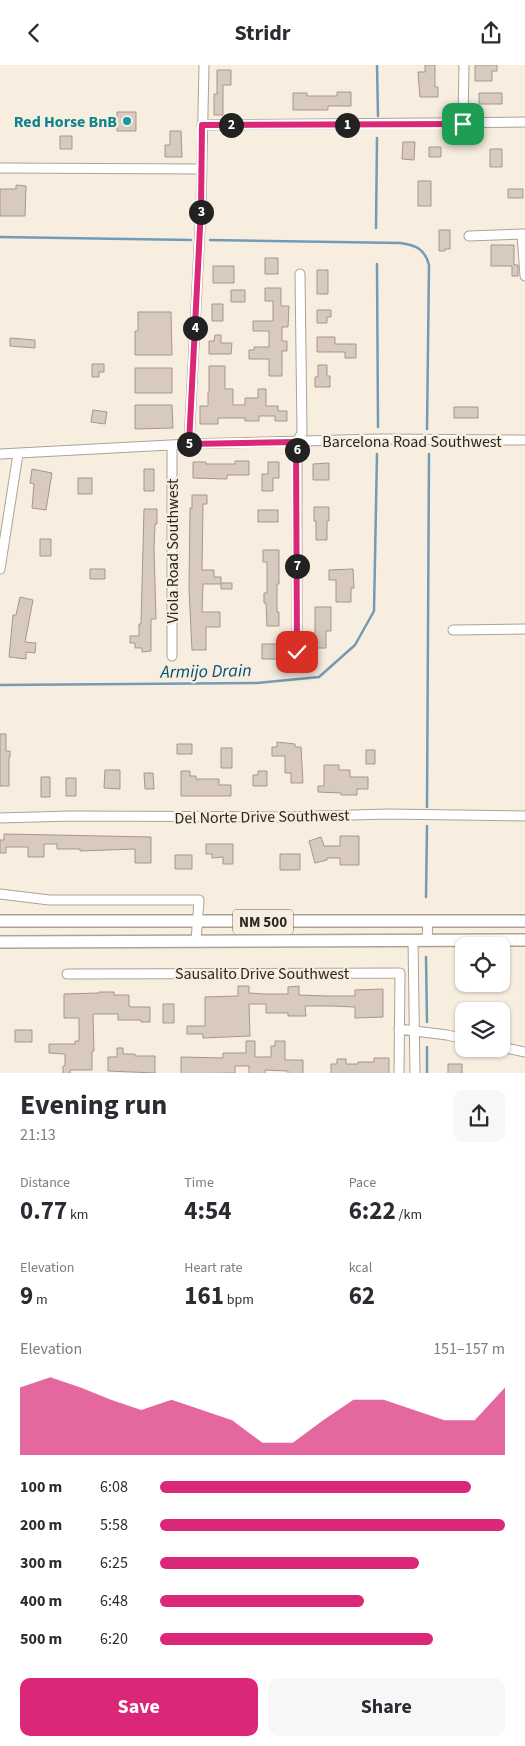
<!DOCTYPE html>
<html lang="en">
<head>
<meta charset="utf-8">
<style>
  body { margin:0; font-family:"Source Sans 3",sans-serif; background:#f7f7f7; color:#2b2b33; height:100vh; display:flex; flex-direction:column; font-size:19px; white-space:nowrap }
  * { box-sizing:border-box; margin:0 }
  p { font-size:16px; color:#7c7c81 }
  .icon { flex:none; width:28px; height:28px; fill:none; stroke:currentColor; stroke-width:2; stroke-linecap:round; stroke-linejoin:round }
  .map { position:relative; height:1008px; overflow:hidden }
  .drawer { display:flex; flex-direction:column; background:#fff; flex:1 }
  .drawer>* { flex:none }
  .controls { position:absolute; left:455px; top:872px; display:grid; gap:10px }
  .controls a { display:grid; place-items:center; width:55px; height:55px; border-radius:10px; background:#fff; box-shadow:0 1px 4px #0004; font-size:25px }
  .pin { position:absolute; display:grid; place-items:center; width:42px; height:42px; color:#fff; margin:-21px; border-radius:10px; box-shadow:0 2px 8px #0006 }
  .km { position:absolute; width:25px; height:25px; margin:-12px; border-radius:50%; background:#222; color:#fff; font-size:14px; line-height:25px; text-align:center }
  .round { display:grid; place-items:center; flex:none; width:52px; height:52px; border-radius:10px; background:#f7f7f7 }
  .head { display:flex; align-items:center; justify-content:space-between; height:85px; padding:0 20px }
  h1 { font-size:28px; font-weight:700; line-height:38px }
  .figures { display:grid; grid-template-columns:repeat(3,1fr); gap:8px; height:85px; padding:5px 20px }
  .figures div { display:grid; align-content:center }
  .figures b { font-size:25px; font-weight:700 }
  .figures small { font-size:14px; font-weight:400 }
  .figures p { font-size:14px }
  .chart { height:140px; padding:10px 20px }
  .chart p { display:flex; justify-content:space-between }
  .chart svg { width:100%; height:90px; margin-top:5px; fill:#db2777; opacity:.7 }
  .button { display:flex; gap:10px; margin-top:auto; padding:10px 20px }
  .button a { flex:1; height:58px; border-radius:10px; background:#db2777; color:#fff; font-size:20px; font-weight:700; line-height:58px; text-align:center }
  .button a+a { background:#f7f7f7; color:#2b2b33 }
  ul { padding:0 20px; list-style:none; font-size:16px }
  li { display:grid; grid-template-columns:80px 60px 1fr; align-items:center; height:38px }
  li i { height:12px; border-radius:6px; background:#db2777 }
  header { display:flex; justify-content:space-between; align-items:center; height:65px; padding:0 20px; background:#fff; font-size:22px; font-weight:700 }
  .map>svg:first-child { display:block }
  .lines { fill:none; stroke-linecap:round; stroke-linejoin:round }
  .stream { stroke:#729bb6; stroke-width:2.5 }
  .building { fill:#d9cac0; stroke:#a4978d }
  .minor-casing { stroke:#aca396; stroke-width:11 }
  .major-casing { stroke:#aca396; stroke-width:14 }
  .minor { stroke:#fff; stroke-width:9 }
  .major { stroke:#fff; stroke-width:11 }
  .route-casing { stroke:#fff; stroke-width:10 }
  .route { stroke:#db2777; stroke-width:6 }
  .culture-dot { fill:#0f9aa8; stroke:#f8eee0; stroke-width:2 }
  .labels { text-anchor:middle; stroke-width:4.5; stroke-linejoin:round; paint-order:stroke }
  .shield { fill:#f8eee0; stroke:#68635b; stroke-width:1 }
  .shield-label { font-size:15px; font-weight:bold; fill:#2b2722 }
  .culture-label { font-size:16px; font-weight:bold; fill:#0d838f; stroke:#f8eee0; text-anchor:end }
  .street-label { font-size:16px; fill:#2b2722; stroke:#f8eee0 }
  .water-label { font-size:18px; font-style:italic; fill:#045177; stroke:#f8eee0 }
</style>
</head>
<body>
<header><svg class="icon" aria-label="back" viewBox="0 0 24 24"><path d="M15 5l-7 7 7 7"/></svg>Stridr<svg class="icon" aria-label="share" viewBox="0 0 24 24"><path d="M12 15V3M7 8l5-5 5 5M5 13v7h14v-7"/></svg></header>
<div class="map">
<svg width="525" height="1009" viewBox="0 0 525 1009">
  <rect width="100%" height="100%" fill="#f8eee0"/>
  <g class="lines">
    <!-- stream -->
    <path class="stream" d="M377 0 378 51
      M376 163 377 73
      M0 172 191 175
      M210 175 400 178C416 180 425 184 429 200L427 364
      M377 199 378 362
      M0 620 257 618 319 612 355 580 374 546 377 389
      M427 742 429 389
      M426 832 427 761
      M426 892 427 957
      M427 982V1009"/>
  </g>
  <!-- building -->
  <path class="building" d="M425 0H435V22H438V32H420L418 7H425Z
    M475 0H497V6H492V16H475Z
    M217 5H231V20H223V50H214V29H217Z
    M337 27H351V41H328V45H293V28H307V31H337Z
    M479 28H502V39H479Z
    M117 47H136V66H117Z
    M170 66H181L182 92H165V80H170Z
    M60 71H72V84H60Z
    M403 77H415L414 95 402 94Z
    M429 82H441V92H429Z
    M490 84H502V102H490Z
    M418 116H431V141H418Z
    M16 120 26 121 25 151H0V124H16Z
    M508 124H523V133H508Z
    M439 165H450V184H445V186H439Z
    M491 180H514V200H518V211H512V201H491Z
    M265 193H278V209H265Z
    M213 201H234V218H213Z
    M317 205H328V229H317Z
    M265 223H281V241H289L288 262H282V276H287V286H282V311H269V294H249V285H254V282H269V266H253V256H273V236H265Z
    M231 225H245V237H231Z
    M212 239H223V256H212Z
    M317 245H331V252H327V258H317Z
    M138 247H171L172 290H135V266H138Z
    M215 270H221V278H232L231 289H209V276H214Z
    M317 272H335V279H356V293H345V287H317Z
    M10 273 35 275V283L10 281Z
    M92 299H104V307H99V312H92Z
    M318 300H327V311H330V322H315V312H318Z
    M209 301H225V324H233V340H245V333H258V324H266V341H278V346H287V356H275V351H259V356H245V353H218V359H200V341H208V327H209Z
    M135 303H172V328H135Z
    M135 340H172L173 363 135 364Z
    M454 342H478V353H454Z
    M93 345 107 347 105 359 91 357Z
    M235 396H249V410H227V414L193 413V397H206V399H235Z
    M268 397H279V413H273V426H262V409H268Z
    M329 398V415H313V399Z
    M32 404 52 408 46 445 32 443 34 419 30 418Z
    M144 404H154V426H144Z
    M78 413H92V429H78Z
    M192 430H207V439H203L202 505H214V512H221V518H232V524H221V519H203L202 547H220V562H206V585H192L189 524 190 443H192Z
    M314 442H329V456H327V475H316V456H314Z
    M144 444H157V459H155L154 484 156 554H151V586L142 587V583H135V578H130V571H139V559H141Z
    M258 445H278V457H258Z
    M40 474H51V491H40Z
    M263 485H279V519H277V547H279V561H267L266 538H264V528H267V497H263Z
    M90 504H105V514H90Z
    M353 504 354 523H351V537H336V515H329V505Z
    M20 532 33 535 25 577 36 578 35 588 26 587V594L9 592 13 550H16Z
    M315 542H331V566H326V583H311V568H315Z
    M262 579H277V594H262Z
    M0 669H6V686H10V692H9V721H0Z
    M277 677 295 679V682H301L303 718H291V708H285V691H272V682H277Z
    M177 679H192V689H177Z
    M221 683H232V703H221Z
    M366 685H375V699H366Z
    M324 700H339V705H350V712H368V724H357V730H341V728L318 727V721H324Z
    M105 705H120V724L104 723Z
    M181 706H190V711H196V714H219V720H231V731H181Z
    M258 706H267V721H253V710H258Z
    M144 708H153L154 724H145Z
    M41 712H50V732H41Z
    M66 713H76V731H66Z
    M4 769 151 772V798H135V784L80 786V784H57V779H44V792H28V782H6V788H0V775H4Z
    M340 771H359V800H340V793H327V795L315 798 309 776 321 772 324 781H340Z
    M206 779H233V799H223V792L212 793V789H206Z
    M280 789H300V805H280Z
    M175 790H192V804H175Z
    M238 921H249V928L264 929H288V922L299 921V930L327 931H355V925L383 924V952L355 953V942L332 941H305L306 951H288V948H266V939H249L250 971 203 973V969H187V961H205V932L238 931Z
    M99 927H114V930H129V941L131 942H150V957H141V955H118V949H93L94 986H92V1005H70V1009H63V1001H65V989L49 988V979H75V976H79V953H64V929L99 928Z
    M163 939H174V958H163Z
    M15 965H32V977H15Z
    M246 976H255V992H271V981H275V976H285V995H303V1009H288V1006L265 1005V1009H249V1001H235V1008L181 1009V992L223 993V988H246Z
    M117 983H123V989H135V991H155V1008L108 1006V992H117Z
    M374 993H389V1009H331V999H337V994H346V999H358V997H374Z
    M448 999H462V1009H448Z"/>
  <g class="lines">
    <!-- minor casing -->
    <g class="minor-casing">
      <path id="minor" d="M463 59 464 0
        M202 60 525 57
        M0 103 202 104
        M522 169 525 211
        M469 171 525 169
        M189 379 201 143 204 0
        M172 380V591
        M0 389 189 379 380 374 525 375
        M0 504 18 389
        M453 565 525 564
        M297 587V377L302 368 300 209
        M0 753 70 751 283 752 388 749 525 751
        M0 829 49 835H199L196 876
        M413 875 415 1009
        M427 875 428 856
        M67 909 400 908 399 1009
        M399 964 447 970 464 974
        M501 982 525 987"/>
    </g>
    <!-- major casing -->
    <g class="major-casing">
      <path id="major" d="M0 856H525
        M0 877 525 875"/>
    </g>
    <!-- minor -->
    <use href="#minor" class="minor"/>
    <!-- major -->
    <use href="#major" class="major"/>
  </g>
  <g class="lines">
    <!-- route casing -->
    <g class="route-casing">
      <path id="route" d="M297 587 296 377 189 379 201 143 202 60 463 59"/>
    </g>
    <!-- route -->
    <use href="#route" class="route"/>
  </g>
  <!-- markers -->
  <circle class="culture-dot" cx="127" cy="56" r="5"/>
  <g class="labels">
    <!-- shield labels -->
    <rect class="shield" x="233" y="844.5" width="60" height="25" rx="4"/>
    <g class="shield-label">
      <text x="263" y="862">NM 500</text>
    </g>
    <!-- culture labels -->
    <g class="culture-label">
      <text x="117" y="62">Red Horse BnB</text>
    </g>
    <!-- street labels -->
    <g class="street-label">
      <text x="412" y="382">Barcelona Road Southwest</text>
      <text transform="translate(172 486) rotate(-90)" y="6">Viola Road Southwest</text>
      <text transform="translate(262 751) rotate(-1)" y="6">Del Norte Drive Southwest</text>
      <text x="262" y="914">Sausalito Drive Southwest</text>
    </g>
    <!-- water labels -->
    <g class="water-label">
      <text transform="translate(206 606) rotate(-1)" y="6">Armijo Drain</text>
    </g>
  </g>
</svg>
<div class="controls">
<a><svg class="icon" aria-label="locate" viewBox="0 0 24 24"><circle cx="12" cy="12" r="6"/><path d="M12 2v4M12 18v4M2 12h4M18 12h4"/></svg></a>
<a><svg class="icon" aria-label="layers" viewBox="0 0 24 24"><path d="M12 4l9 5-9 5-9-5zM3 14l9 5 9-5"/></svg></a>
</div>
<div class="pin" style="left:463px;top:59px;background:#1e9e55"><svg class="icon" aria-label="arrive" viewBox="0 0 24 24"><path d="M6 21V4h12l-3 4 3 4H6"/></svg></div>
<div class="pin" style="left:297px;top:587px;background:#d93025"><svg class="icon" aria-label="check" viewBox="0 0 24 24"><path d="M5 12l5 5 9-10"/></svg></div>
<b class="km" style="left:347px;top:60px">1</b>
<b class="km" style="left:231px;top:60px">2</b>
<b class="km" style="left:201px;top:147px">3</b>
<b class="km" style="left:195px;top:263px">4</b>
<b class="km" style="left:189px;top:379px">5</b>
<b class="km" style="left:297px;top:385px">6</b>
<b class="km" style="left:297px;top:501px">7</b>
</div>
<section class="drawer">
<div class="head"><div><h1>Evening run</h1><p>21:13</p></div><a class="round"><svg class="icon" aria-label="share" viewBox="0 0 24 24"><path d="M12 15V3M7 8l5-5 5 5M5 13v7h14v-7"/></svg></a></div>
<div class="figures">
<div><p>Distance</p><b>0.77<small> km</small></b></div>
<div><p>Time</p><b>4:54</b></div>
<div><p>Pace</p><b>6:22<small> /km</small></b></div>
</div>
<div class="figures">
<div><p>Elevation</p><b>9<small> m</small></b></div>
<div><p>Heart rate</p><b>161<small> bpm</small></b></div>
<div><p>kcal</p><b>62</b></div>
</div>
<div class="chart"><p><span>Elevation</span>151–157 m</p>
<svg viewBox="0 0 160 44" preserveAspectRatio="none"><path d="M0 44V11L10 6L20 11L30 17L40 22L50 17L60 22L70 27L80 38L90 38L100 27L110 17L120 17L130 22L140 27L150 27L160 11V44z"/></svg>
</div>
<ul>
<li><b>100 m</b>6:08<i style="width:90%"></i></li>
<li><b>200 m</b>5:58<i style="width:100%"></i></li>
<li><b>300 m</b>6:25<i style="width:75%"></i></li>
<li><b>400 m</b>6:48<i style="width:59%"></i></li>
<li><b>500 m</b>6:20<i style="width:79%"></i></li>
</ul>
<div class="button"><a>Save</a><a>Share</a></div>
</section>
</body>
</html>
